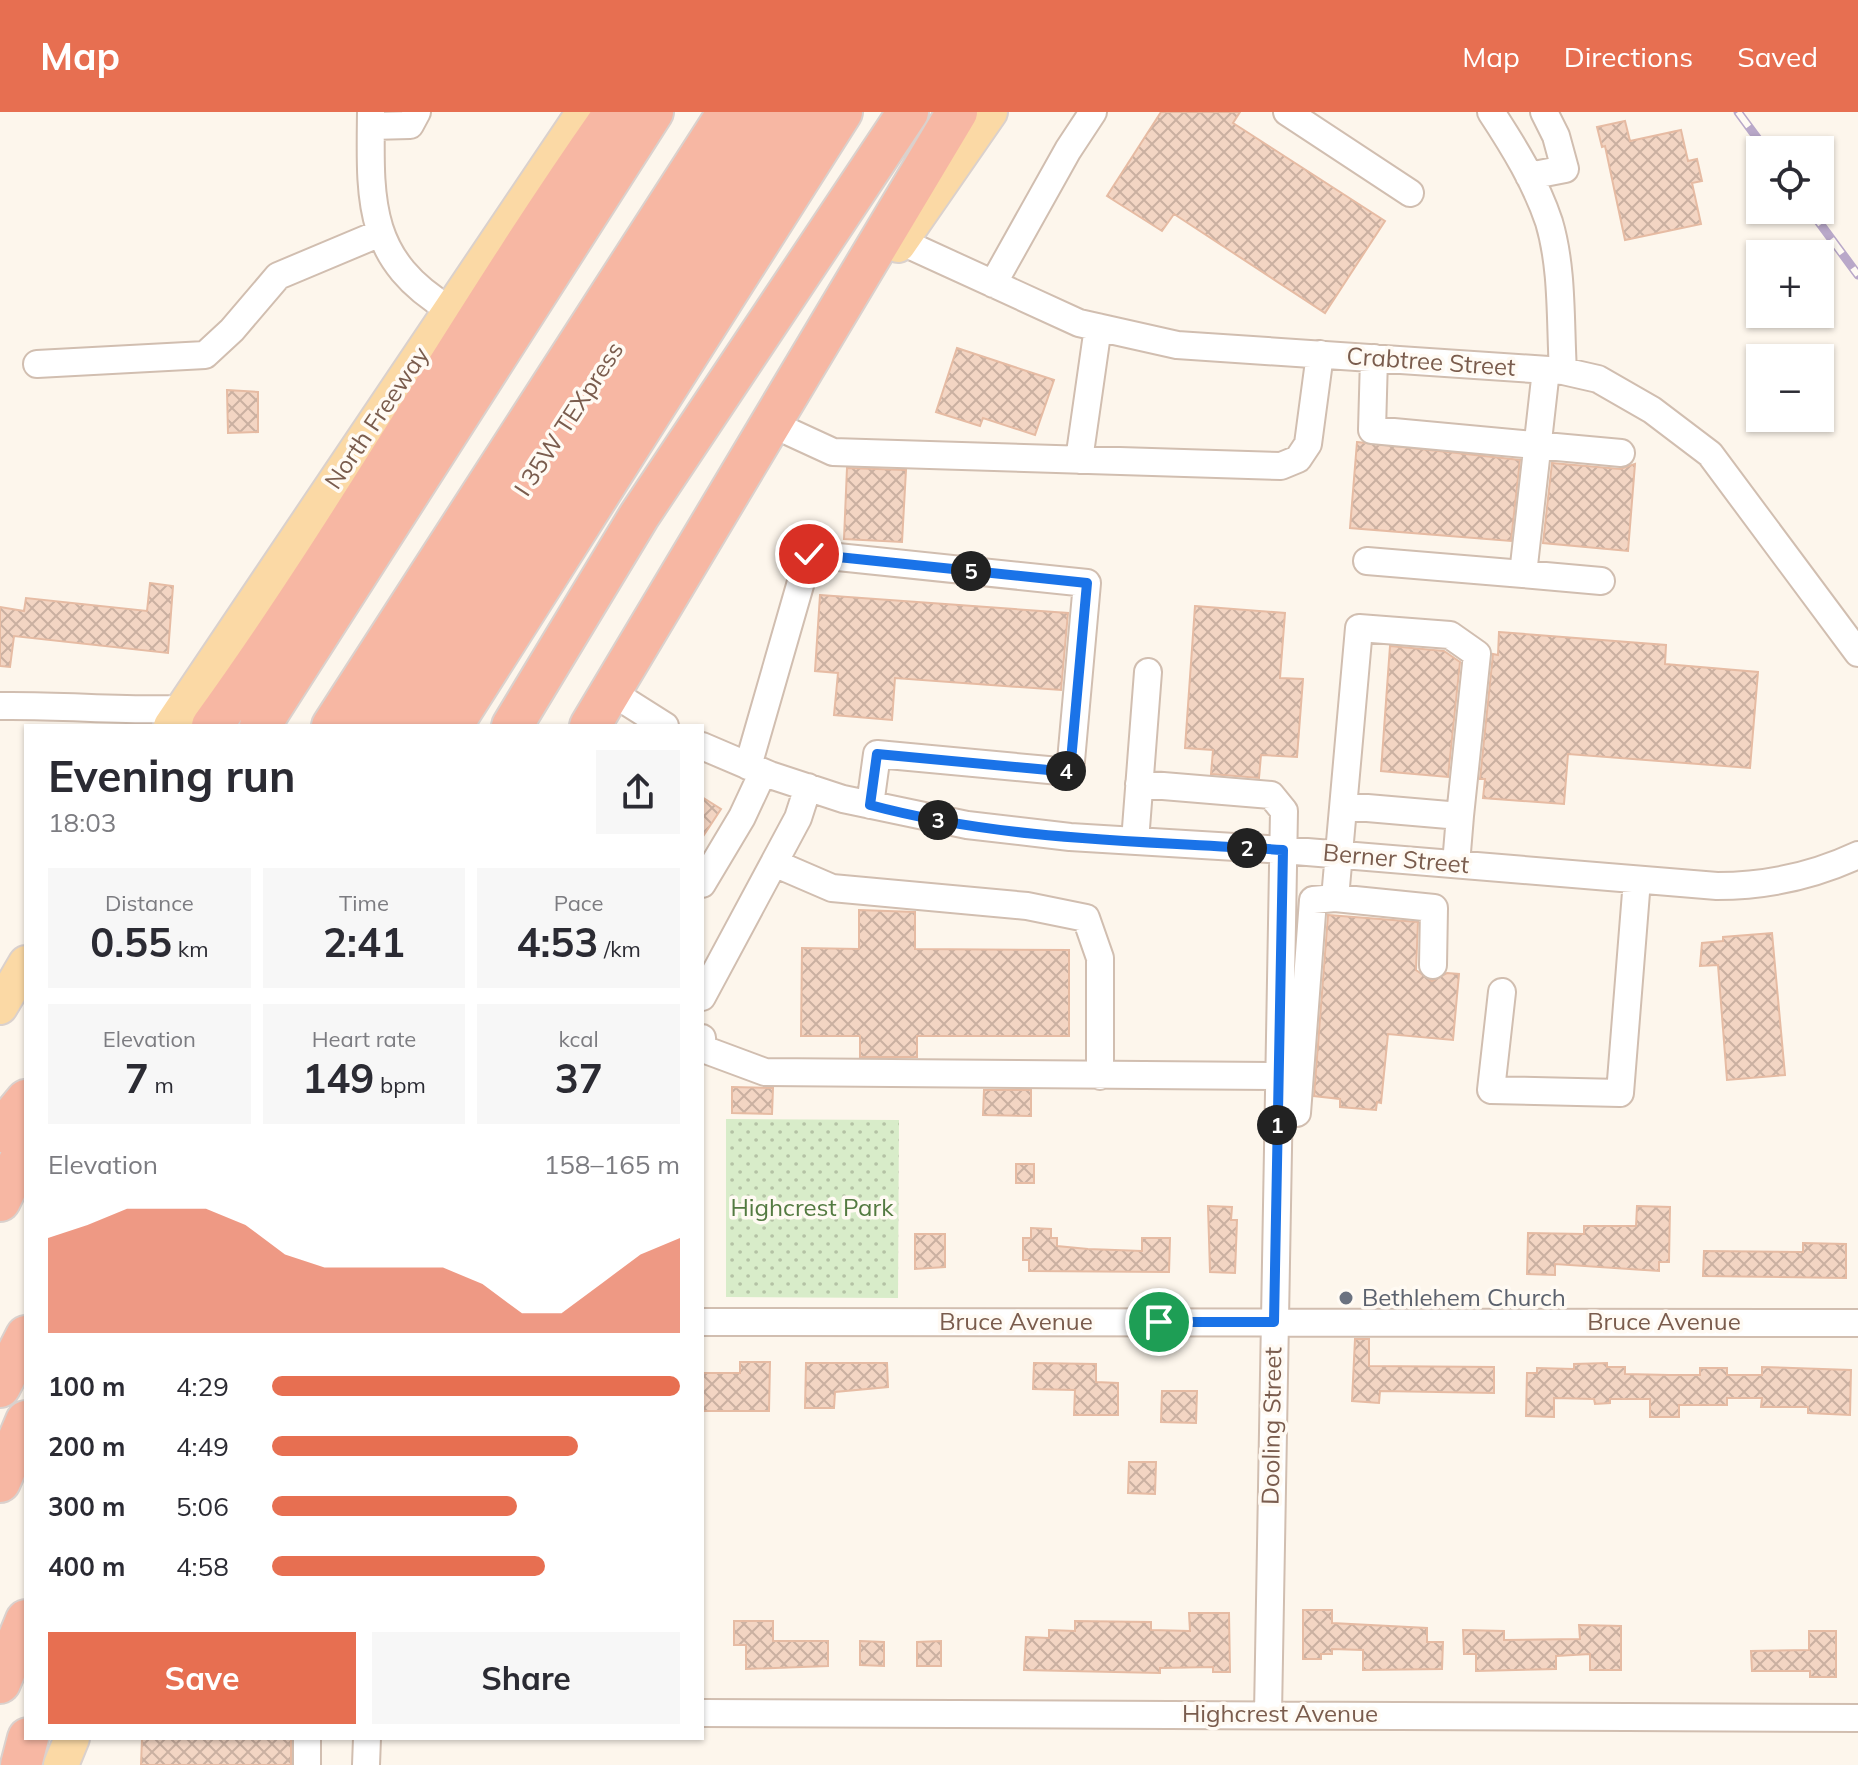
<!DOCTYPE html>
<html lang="en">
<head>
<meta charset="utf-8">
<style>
  body { margin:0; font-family:Mulish,sans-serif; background:#f7f7f7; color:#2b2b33; height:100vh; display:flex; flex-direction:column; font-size:30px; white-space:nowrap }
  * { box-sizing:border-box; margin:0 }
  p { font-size:26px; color:#7c7c81 }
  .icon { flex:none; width:44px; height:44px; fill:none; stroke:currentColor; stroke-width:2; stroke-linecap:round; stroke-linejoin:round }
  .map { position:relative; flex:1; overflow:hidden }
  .panel { position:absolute; left:24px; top:612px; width:680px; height:1016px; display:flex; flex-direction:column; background:#fff; border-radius:0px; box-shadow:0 2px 6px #0004 }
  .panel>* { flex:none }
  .buttons { position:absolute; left:1746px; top:24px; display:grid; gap:16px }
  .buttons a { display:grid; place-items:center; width:88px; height:88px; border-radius:0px; background:#fff; box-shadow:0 2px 6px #0004; font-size:40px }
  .pin { position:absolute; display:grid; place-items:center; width:68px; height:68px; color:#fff; margin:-34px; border:4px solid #fff; border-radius:50%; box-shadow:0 2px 8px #0007 }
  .km { position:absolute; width:40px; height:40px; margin:-20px; border-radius:50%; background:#222; color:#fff; font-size:22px; line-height:40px; text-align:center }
  .round { display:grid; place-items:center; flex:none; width:84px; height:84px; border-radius:0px; background:#f7f7f7 }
  .headline { display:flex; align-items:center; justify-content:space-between; height:136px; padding:0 24px }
  h1 { font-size:44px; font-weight:700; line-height:60px }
  .figures { display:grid; grid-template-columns:repeat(3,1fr); gap:12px; height:136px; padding:8px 24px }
  .figures div { display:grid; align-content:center; border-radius:0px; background:#f7f7f7; text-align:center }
  .figures b { font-size:40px; font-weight:700 }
  .figures small { font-size:22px; font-weight:400 }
  .figures p { font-size:22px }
  .chart { height:224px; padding:16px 24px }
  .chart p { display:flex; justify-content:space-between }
  .chart svg { width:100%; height:144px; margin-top:8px; fill:#e76f51; opacity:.7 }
  .cta { display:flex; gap:16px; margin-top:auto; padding:16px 24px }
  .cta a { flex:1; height:92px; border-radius:0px; background:#e76f51; color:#fff; font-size:32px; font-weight:700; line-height:92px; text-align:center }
  .cta a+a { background:#f7f7f7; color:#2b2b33 }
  ul { padding:0 24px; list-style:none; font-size:26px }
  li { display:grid; grid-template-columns:128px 96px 1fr; align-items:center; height:60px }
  li i { height:20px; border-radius:10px; background:#e76f51 }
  header { display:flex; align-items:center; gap:48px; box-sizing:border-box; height:112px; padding:0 40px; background:#e76f51; color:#fff }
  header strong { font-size:38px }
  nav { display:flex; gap:44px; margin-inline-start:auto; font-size:28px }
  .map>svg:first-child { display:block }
  .park { fill:url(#park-dots) }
  .building { fill:url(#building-cross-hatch); stroke:#e6bba3; stroke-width:2 }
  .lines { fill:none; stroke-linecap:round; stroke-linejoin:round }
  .minor-casing { stroke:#d1beb0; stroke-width:30 }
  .major-casing { stroke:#dad1cd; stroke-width:38 }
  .highway-casing { stroke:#dad1cd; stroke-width:44 }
  .minor { stroke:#fff; stroke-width:26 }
  .major { stroke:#fbd9a5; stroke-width:34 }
  .highway { stroke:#f7b7a3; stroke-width:40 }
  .rail-casing { stroke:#b9a8c9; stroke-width:9 }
  .rail { stroke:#fffaf3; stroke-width:6; stroke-dasharray:18; stroke-linecap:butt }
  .route-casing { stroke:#fff; stroke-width:16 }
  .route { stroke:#1a73e8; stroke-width:10 }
  .worship-dot { fill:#6b7280; stroke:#fffaf3; stroke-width:3 }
  .labels { text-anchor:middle; stroke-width:7; stroke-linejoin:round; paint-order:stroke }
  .street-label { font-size:24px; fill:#7a5c4d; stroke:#fffaf3 }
  .park-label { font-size:24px; fill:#537a41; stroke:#fffaf3 }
  .worship-label { font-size:24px; fill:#5b616d; stroke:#fffaf3; text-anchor:start }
</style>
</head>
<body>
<header>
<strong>Map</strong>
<nav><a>Map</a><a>Directions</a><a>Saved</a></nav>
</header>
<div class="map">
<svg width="1858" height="1653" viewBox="0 0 1858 1653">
  <defs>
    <pattern id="park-dots" width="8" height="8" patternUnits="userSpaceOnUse" patternTransform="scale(2)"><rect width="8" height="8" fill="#d8ecc9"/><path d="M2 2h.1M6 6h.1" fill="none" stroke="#b4c2a5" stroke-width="1.8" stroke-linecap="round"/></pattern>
    <pattern id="building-cross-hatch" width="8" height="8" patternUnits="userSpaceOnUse" patternTransform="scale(2)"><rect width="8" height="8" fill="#f3d5c3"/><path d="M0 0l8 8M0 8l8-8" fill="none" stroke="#cab0a1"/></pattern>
  </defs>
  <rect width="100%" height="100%" fill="#fdf6ec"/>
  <!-- park -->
  <path class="park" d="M726 1007 899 1008 898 1186 726 1185Z"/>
  <!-- building -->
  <path class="building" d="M1161 0H1240L1233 11 1385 109 1325 201 1174 102 1162 119 1107 84Z
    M1625 9 1630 29 1681 18 1688 49 1697 47 1702 69 1692 71 1701 112 1625 128 1605 34 1602 35 1597 15Z
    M957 236 1054 268 1035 323 983 306 980 314 936 300Z
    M227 278 258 280V320L228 321Z
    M1357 330 1520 348 1511 429 1350 416Z
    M1552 351 1620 357 1635 352 1628 439 1543 431Z
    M847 356 906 358 902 430 844 427Z
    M150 471 173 474 168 541 14 524 10 555 0 554V495L24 499 26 486 147 499Z
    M820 483 1068 501 1061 578 895 566 892 608 834 603 838 561 815 559Z
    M1195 494 1285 501 1280 566 1303 567 1297 645 1261 643 1259 666 1211 662 1213 638 1185 636Z
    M1499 520 1666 533 1665 552 1758 560 1750 656 1568 642 1564 692 1483 686 1485 667H1480L1493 542 1498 543Z
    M1390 534 1444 539 1460 550 1448 665 1381 659Z
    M702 685 721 697 702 726Z
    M859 798 915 800V837L1069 838V924H917V945H860V924H801L802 836 859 837Z
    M1328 803 1418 810 1416 858 1432 869 1447 861 1459 862 1453 928 1388 922 1381 991 1377 990 1376 998 1340 995V987L1314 984Z
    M1772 821 1785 963 1727 968 1718 853 1700 854 1702 831 1723 829V825Z
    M732 975 773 976 772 1002 732 1001Z
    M984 978H1031V1004L983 1003Z
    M1016 1052H1034V1071H1016Z
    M1208 1094 1232 1095 1231 1108H1237L1235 1161 1210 1160Z
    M1637 1094 1670 1095 1669 1150H1659V1159L1555 1152V1163L1527 1162 1528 1121 1584 1122V1114H1636Z
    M1031 1116 1051 1117V1126H1057V1134L1088 1137 1142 1139V1126H1170L1169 1160 1029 1159V1148H1023V1126H1031Z
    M915 1122H945V1155L915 1157Z
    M1803 1131 1846 1132V1166L1703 1164 1704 1139 1803 1140Z
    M1355 1227H1369V1254L1494 1255V1281L1380 1279 1379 1291 1352 1289Z
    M740 1250H770L769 1299H702V1261H740Z
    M806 1251H887L888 1275 835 1280 834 1296H805Z
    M1034 1251 1096 1252V1270L1118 1271V1303H1074L1075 1278 1033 1277Z
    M1607 1251V1255H1625V1262L1669 1263H1700V1256H1727V1263H1762V1255L1851 1258 1850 1303 1808 1301V1295H1761L1762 1286H1727V1293H1679V1305H1650V1287H1610V1291L1595 1292 1594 1287 1554 1286V1305L1526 1304 1527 1261H1537V1256L1574 1257V1252Z
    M1162 1279H1197L1196 1311 1161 1310Z
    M1129 1350H1156L1155 1382 1128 1381Z
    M1303 1498H1332V1511L1427 1516V1530H1443L1442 1557 1363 1558V1538L1332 1537V1542H1321V1547H1303Z
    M1189 1501H1229L1230 1560H1213V1555L1160 1556V1561L1024 1558 1026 1525 1049 1526V1518L1075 1519V1509L1151 1510V1518L1190 1519Z
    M734 1509H773V1529H828V1554L746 1557V1533H734Z
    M1579 1513 1621 1514V1558H1590V1542L1556 1544V1557L1476 1559V1542H1464L1463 1518 1504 1519V1528L1580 1527Z
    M1809 1519H1836V1565H1810V1559H1752L1751 1539 1809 1538Z
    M860 1529 884 1530V1554L860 1553Z
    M941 1529V1554H917V1530Z
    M142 1626H291V1653H141Z"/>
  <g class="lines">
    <!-- minor casing -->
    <g class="minor-casing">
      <path id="minor" d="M371 0C370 88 366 147 449 197
        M1287 0 1410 81
        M1491 0C1514 35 1536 71 1549 110 1563 157 1560 210 1563 259
        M371 14 410 13 417 0
        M1529 64 1565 57 1556 24 1544 0
        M900 129 1079 211 1177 233 1563 259 1598 267 1652 298 1710 342 1858 541
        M993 172 1068 38 1093 0
        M1374 246 1372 318 1621 341
        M37 252 205 243 232 218 278 164 378 122
        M783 317 833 340 1281 354 1298 347 1308 332 1320 242
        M1079 348 1098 215
        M1367 449 1523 462 1546 258
        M1523 462 1601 469
        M616 583 665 614
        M0 594C62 593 121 599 183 597
        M702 634 770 663 843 687 967 713 1070 725 1283 738 1717 774C1767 774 1813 764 1858 743
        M748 654 809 442 1087 471 1070 660 877 642 870 693
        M1139 672 1271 683 1284 699 1268 1602
        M1344 694 1460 704 1456 752
        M1135 729 1148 560
        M774 751 832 776 1027 794 1086 806 1100 846V964
        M702 772 742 705 763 660
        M1433 853 1434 796 1335 786 1359 516 1450 523 1477 542 1460 704
        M1502 880 1491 978 1620 981 1637 768
        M702 885 798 706 808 675
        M702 926 703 937 765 960 1278 964
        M1297 1001 1313 788 1335 786
        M702 1210 1858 1211
        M702 1601 1858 1606
        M307 1653V1626
        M366 1653 367 1626"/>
    </g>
    <!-- major casing -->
    <g class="major-casing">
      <path id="major" d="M898 133 990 0
        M171 614 584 0
        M0 895 26 851
        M61 1653 72 1626"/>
    </g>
    <!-- highway casing -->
    <g class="highway-casing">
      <path id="highway" d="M212 614C355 416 474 200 615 0
        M260 614 653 0
        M332 614 728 0
        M371 614 767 0
        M410 614 804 0
        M452 614 842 0
        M512 614 639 404 908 0
        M590 614 957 0
        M0 1020 26 988
        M0 1089 26 1035
        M0 1275 26 1224
        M0 1370 26 1309
        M0 1571 26 1508
        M21 1653 28 1626"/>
    </g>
    <!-- minor -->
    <use href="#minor" class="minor"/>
    <!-- major -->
    <use href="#major" class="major"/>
    <!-- highway -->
    <use href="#highway" class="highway"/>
    <!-- rail casing -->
    <g class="rail-casing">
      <path id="rail" d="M1738 0 1766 38
        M1810 98 1858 163"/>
    </g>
    <!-- rail -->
    <use href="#rail" class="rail"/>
  </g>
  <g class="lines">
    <!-- route casing -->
    <g class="route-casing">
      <path id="route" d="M809 442 1087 471 1070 660 877 642 870 693C1004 729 1145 729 1283 738L1274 1210H1159"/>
    </g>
    <!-- route -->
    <use href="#route" class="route"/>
  </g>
  <!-- markers -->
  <circle class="worship-dot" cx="1346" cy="1186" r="8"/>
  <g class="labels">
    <!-- street labels -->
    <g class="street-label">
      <text transform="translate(1431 250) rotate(4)" y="8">Crabtree Street</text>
      <text transform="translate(377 306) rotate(-56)" y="8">North Freeway</text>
      <text transform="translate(569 307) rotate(-57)" y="8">I 35W TEXpress</text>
      <text transform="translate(1396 747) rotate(5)" y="8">Berner Street</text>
      <text x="1016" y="1218">Bruce Avenue</text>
      <text x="1664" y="1218">Bruce Avenue</text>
      <text transform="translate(1272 1314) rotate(-89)" y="8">Dooling Street</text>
      <text x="1280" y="1610">Highcrest Avenue</text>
    </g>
    <!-- park labels -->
    <g class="park-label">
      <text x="812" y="1104">Highcrest Park</text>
    </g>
    <!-- worship labels -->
    <g class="worship-label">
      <text x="1362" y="1194">Bethlehem Church</text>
    </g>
  </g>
</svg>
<div class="buttons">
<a><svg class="icon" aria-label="locate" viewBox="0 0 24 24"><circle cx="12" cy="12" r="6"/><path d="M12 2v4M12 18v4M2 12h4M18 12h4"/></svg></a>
<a>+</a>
<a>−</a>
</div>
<div class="pin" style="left:1159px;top:1210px;background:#1e9e55"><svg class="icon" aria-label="arrive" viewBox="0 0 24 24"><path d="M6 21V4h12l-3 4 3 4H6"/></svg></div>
<div class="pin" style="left:809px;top:442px;background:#d93025"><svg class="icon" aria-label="check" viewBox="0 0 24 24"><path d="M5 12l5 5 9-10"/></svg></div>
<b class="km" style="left:1277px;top:1013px">1</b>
<b class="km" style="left:1247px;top:736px">2</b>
<b class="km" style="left:938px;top:708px">3</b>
<b class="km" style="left:1066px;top:659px">4</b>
<b class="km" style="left:971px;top:459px">5</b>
<section class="panel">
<div class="headline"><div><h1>Evening run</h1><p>18:03</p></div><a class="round"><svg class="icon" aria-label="share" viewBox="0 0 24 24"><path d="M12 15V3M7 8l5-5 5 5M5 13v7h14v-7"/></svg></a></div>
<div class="figures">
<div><p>Distance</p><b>0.55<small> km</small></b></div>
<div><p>Time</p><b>2:41</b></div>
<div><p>Pace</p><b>4:53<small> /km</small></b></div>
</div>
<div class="figures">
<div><p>Elevation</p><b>7<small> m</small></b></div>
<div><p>Heart rate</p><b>149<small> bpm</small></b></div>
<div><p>kcal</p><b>37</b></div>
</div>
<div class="chart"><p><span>Elevation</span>158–165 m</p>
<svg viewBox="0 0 160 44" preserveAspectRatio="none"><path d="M0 44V15L10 11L20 6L30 6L40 6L50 11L60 20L70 24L80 24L90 24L100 24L110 29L120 38L130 38L140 29L150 20L160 15V44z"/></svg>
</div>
<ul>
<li><b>100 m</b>4:29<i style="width:100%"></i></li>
<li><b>200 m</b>4:49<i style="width:75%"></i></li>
<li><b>300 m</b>5:06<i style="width:60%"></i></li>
<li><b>400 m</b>4:58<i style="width:67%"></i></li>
</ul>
<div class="cta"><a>Save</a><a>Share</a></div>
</section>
</div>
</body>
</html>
